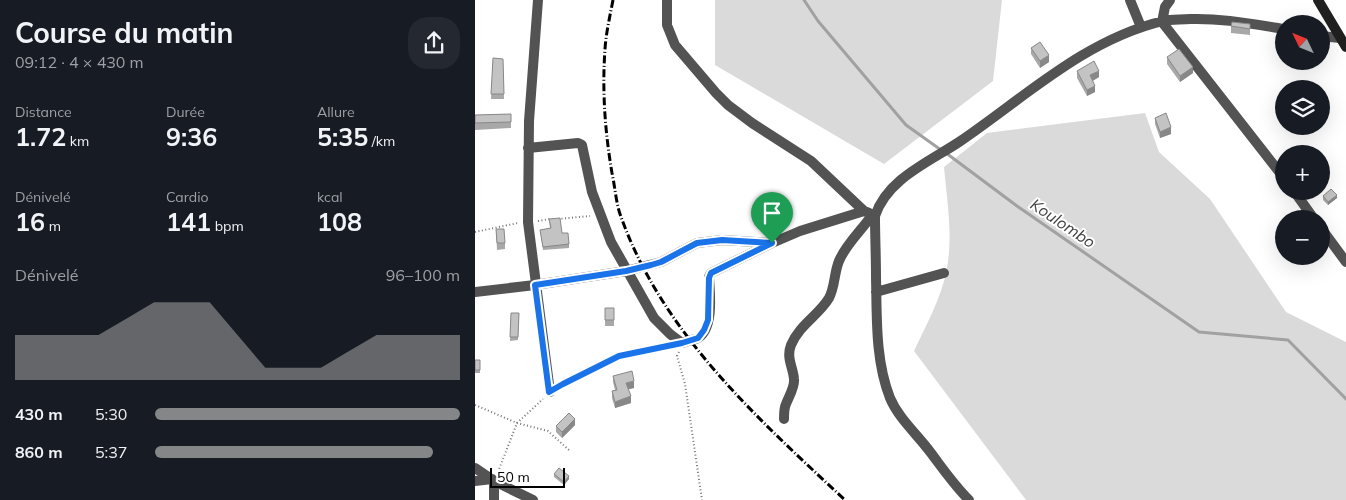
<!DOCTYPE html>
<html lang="fr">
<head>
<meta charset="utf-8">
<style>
  body { margin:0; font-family:Mulish,sans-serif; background:#242831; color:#f1f3f6; height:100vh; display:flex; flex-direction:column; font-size:19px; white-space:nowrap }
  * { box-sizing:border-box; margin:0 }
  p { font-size:16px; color:#9ea1a6 }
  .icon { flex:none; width:28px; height:28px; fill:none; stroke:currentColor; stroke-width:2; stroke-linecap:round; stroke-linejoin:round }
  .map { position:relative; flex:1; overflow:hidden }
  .side { display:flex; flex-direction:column; background:#171b24; width:475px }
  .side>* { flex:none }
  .needle { width:32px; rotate:313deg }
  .controls { position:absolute; left:800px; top:15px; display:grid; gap:10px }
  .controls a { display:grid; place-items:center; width:55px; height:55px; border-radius:50%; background:#171b24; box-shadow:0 5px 20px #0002; font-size:25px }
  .scale { position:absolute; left:15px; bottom:12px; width:75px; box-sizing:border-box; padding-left:5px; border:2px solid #000; border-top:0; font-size:14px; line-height:18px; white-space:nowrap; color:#000; -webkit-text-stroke:4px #fff; paint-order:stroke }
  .pin { position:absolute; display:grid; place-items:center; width:42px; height:42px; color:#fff; margin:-51px -21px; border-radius:50% 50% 50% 0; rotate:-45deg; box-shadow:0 0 5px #0007 }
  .pin .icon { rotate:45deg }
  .round { display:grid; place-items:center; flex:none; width:52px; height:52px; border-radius:20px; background:#242831 }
  .headline { display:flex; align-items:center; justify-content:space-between; height:85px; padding:0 15px }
  h1 { font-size:28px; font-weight:700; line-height:38px }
  .metrics { display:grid; grid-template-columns:repeat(3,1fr); gap:8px; height:85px; padding:5px 15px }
  .metrics div { display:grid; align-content:center }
  .metrics b { font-size:25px; font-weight:700 }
  .metrics small { font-size:14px; font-weight:400 }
  .metrics p { font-size:14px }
  .chart { height:140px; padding:10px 15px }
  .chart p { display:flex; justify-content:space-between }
  .chart svg { width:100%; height:90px; margin-top:5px; fill:#858687; opacity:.7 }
  ul { padding:0 15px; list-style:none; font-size:16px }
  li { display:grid; grid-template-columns:80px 60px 1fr; align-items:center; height:38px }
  li i { height:12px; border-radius:6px; background:#858687 }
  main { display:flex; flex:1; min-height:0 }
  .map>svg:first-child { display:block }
  .green { fill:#dadada }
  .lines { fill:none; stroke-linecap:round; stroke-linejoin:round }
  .stream { stroke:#a1a1a1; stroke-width:3 }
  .path { stroke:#757575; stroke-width:2; stroke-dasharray:1 2.5; stroke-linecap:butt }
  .street { stroke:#535353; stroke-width:10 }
  .secondary { stroke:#202020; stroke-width:10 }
  .rail { stroke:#000; stroke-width:3; stroke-dasharray:8 2.5 1 2.5; stroke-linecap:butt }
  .wall { fill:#a8a8a8 }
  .shaded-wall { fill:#888 }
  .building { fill:#c3c3c3; stroke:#888 }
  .route-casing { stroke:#fff; stroke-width:10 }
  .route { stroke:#1a73e8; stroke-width:6 }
  .labels { text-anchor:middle; stroke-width:4; stroke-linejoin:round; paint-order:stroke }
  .water-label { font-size:16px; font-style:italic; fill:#424242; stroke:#fff }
</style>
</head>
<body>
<main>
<section class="side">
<div class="headline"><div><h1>Course du matin</h1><p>09:12 · 4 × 430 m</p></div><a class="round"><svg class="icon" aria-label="share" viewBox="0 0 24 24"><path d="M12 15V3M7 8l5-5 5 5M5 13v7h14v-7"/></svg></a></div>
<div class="metrics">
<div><p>Distance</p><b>1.72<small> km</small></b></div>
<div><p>Durée</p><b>9:36</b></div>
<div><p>Allure</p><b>5:35<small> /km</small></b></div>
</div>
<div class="metrics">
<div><p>Dénivelé</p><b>16<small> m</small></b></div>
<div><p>Cardio</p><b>141<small> bpm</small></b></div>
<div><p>kcal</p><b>108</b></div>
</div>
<div class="chart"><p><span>Dénivelé</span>96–100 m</p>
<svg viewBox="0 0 160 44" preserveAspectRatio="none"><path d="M0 44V22L10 22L20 22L30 22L40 14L50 6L60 6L70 6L80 22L90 38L100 38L110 38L120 30L130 22L140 22L150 22L160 22V44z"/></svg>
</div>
<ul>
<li><b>430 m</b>5:30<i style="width:100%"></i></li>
<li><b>860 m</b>5:37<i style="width:91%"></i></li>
</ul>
</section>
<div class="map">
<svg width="871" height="500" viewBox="0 0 871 500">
  <rect width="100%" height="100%" fill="#fff"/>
  <!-- green -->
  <path class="green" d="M240 0H527L518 81 409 164 240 65Z
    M670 113 684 152 735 199 811 312 871 342V500H551L439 351C451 325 467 297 472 268 478 235 472 201 469 167L512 133Z"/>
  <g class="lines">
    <!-- stream -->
    <path class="stream" d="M329 0 343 21 431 125 466 150
      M471 153 542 206 724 332 813 340 871 399"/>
    <!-- path -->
    <path class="path" d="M83 219 115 216
      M63 221 75 219
      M0 232 43 223
      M204 352 202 356 210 384 227 500
      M83 387 144 357 193 346
      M0 405 42 423 73 431 95 451
      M23 472 42 423 68 399"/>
    <!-- street -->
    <path class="street" d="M63 0 54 121 53 222 75 392
      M192 0V25L200 45 241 93 253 105 277 123 336 161 389 211 394 213
      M655 0 666 27
      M695 0 690 7 687 22 809 178
      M846 36 865 38
      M53 148 103 143 107 145 117 192 136 242 179 318 195 334 207 343C212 341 219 340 223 338 239 328 235 294 234 277L236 273 297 243
      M819 191 839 219
      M846 228 871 262
      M0 292 60 285 151 271 186 262 222 243 247 240 297 243 325 231 389 211
      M401 292 469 273
      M309 419C309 414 309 408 311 404 314 396 320 387 319 379 318 367 311 358 316 345 325 324 344 315 354 298 360 287 359 273 364 261 371 244 387 230 397 215
      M0 468 19 481 58 500
      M0 481 17 479
      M19 500V481
      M494 500C479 485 468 469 456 453 442 434 424 419 415 398 400 360 402 316 401 277 401 256 400 236 400 216 412 179 454 162 484 142 549 98 609 40 688 21 697 19 706 20 715 19 747 18 777 24 809 29"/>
    <!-- secondary -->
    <path class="secondary" d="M843 0 871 47"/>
    <!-- rail -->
    <path class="rail" d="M138 0C135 16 131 33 130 49 127 91 130 132 137 173 140 187 141 202 145 214 186 332 281 417 370 500"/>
  </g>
  <!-- wall -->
  <path class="wall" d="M775 24V35L756 33V26Z
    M556 48 574 62 565 68 556 54Z
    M692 57 718 73 705 82 692 64Z
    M18 58 28 59 29 99H16Z
    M602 71 624 77 618 81 620 92 612 96 602 78Z
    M36 114V128L0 130V115Z
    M680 118 696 134 685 138 680 124Z
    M848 196 862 198 853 205 848 200Z
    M74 219 87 233 94 244V248L68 250 65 230 75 228Z
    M21 229 30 243V249L22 250Z
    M130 308H139V326H130Z
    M36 313H44L43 340 35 341Z
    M0 360H5V373H0Z
    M138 376 159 388 153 389 156 403 140 408 137 398V391L140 390 138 382Z
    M100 425 87 438 81 432V426Z
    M79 474 94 479 89 485 79 477Z"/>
  <!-- shaded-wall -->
  <path class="shaded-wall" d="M574 55V62L565 68V61Z
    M718 67V73L705 82V76Z
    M624 71V77L615 82V75Z
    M620 86V92L612 96V90Z
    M696 127V134L685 138V132Z
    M862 195V198L853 205V202Z
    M159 381V388L151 390V383Z
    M156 396V403L140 408V402Z
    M100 419V425L87 438V432Z
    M94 476V479L89 485V482Z"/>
  <!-- building -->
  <path class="building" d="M757 22 775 24V29L756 26Z
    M565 42 574 55 565 61 556 48Z
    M704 49 718 67 705 76 692 57Z
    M18 58 28 59 29 94H16Z
    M619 61 624 71 615 75 620 86 612 90 602 71Z
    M691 113 696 127 685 132 680 118Z
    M36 114V122L0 123V115Z
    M856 189 862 195 853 202 848 196Z
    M85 218 87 233H93L94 244 68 247 65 230 76 228 74 219Z
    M21 229H29L30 243H22Z
    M130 308H139V320H130Z
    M36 313H44L43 337H35Z
    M0 360H5V370H0Z
    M157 371 159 381 151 383 156 396 140 402 137 391 142 390 138 376Z
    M94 413 100 419 87 432 81 426Z
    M84 468 94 476 89 482 79 474Z"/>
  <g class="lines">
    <!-- route casing -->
    <g class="route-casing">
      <path id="route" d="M247 240 297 243 236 273 234 278 233 320 229 330 223 338 207 343 144 356 88 384 74 392 60 285 151 271 176 265 186 262 222 243Z"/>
    </g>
    <!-- route -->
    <use href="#route" class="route"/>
  </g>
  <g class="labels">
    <!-- water labels -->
    <g class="water-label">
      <text transform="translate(588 223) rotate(34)" y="6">Koulombo</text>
    </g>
  </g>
</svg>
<div class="controls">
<a><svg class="needle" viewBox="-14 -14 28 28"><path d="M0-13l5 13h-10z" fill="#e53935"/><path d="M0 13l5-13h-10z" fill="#9ea1a6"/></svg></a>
<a><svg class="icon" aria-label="layers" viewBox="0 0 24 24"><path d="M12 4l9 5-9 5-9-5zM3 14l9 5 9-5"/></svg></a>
<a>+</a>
<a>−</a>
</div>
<div class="scale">50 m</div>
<div class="pin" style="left:297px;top:243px;background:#1e9e55"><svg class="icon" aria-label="arrive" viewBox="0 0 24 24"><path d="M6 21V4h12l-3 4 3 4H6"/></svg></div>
</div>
</main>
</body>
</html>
